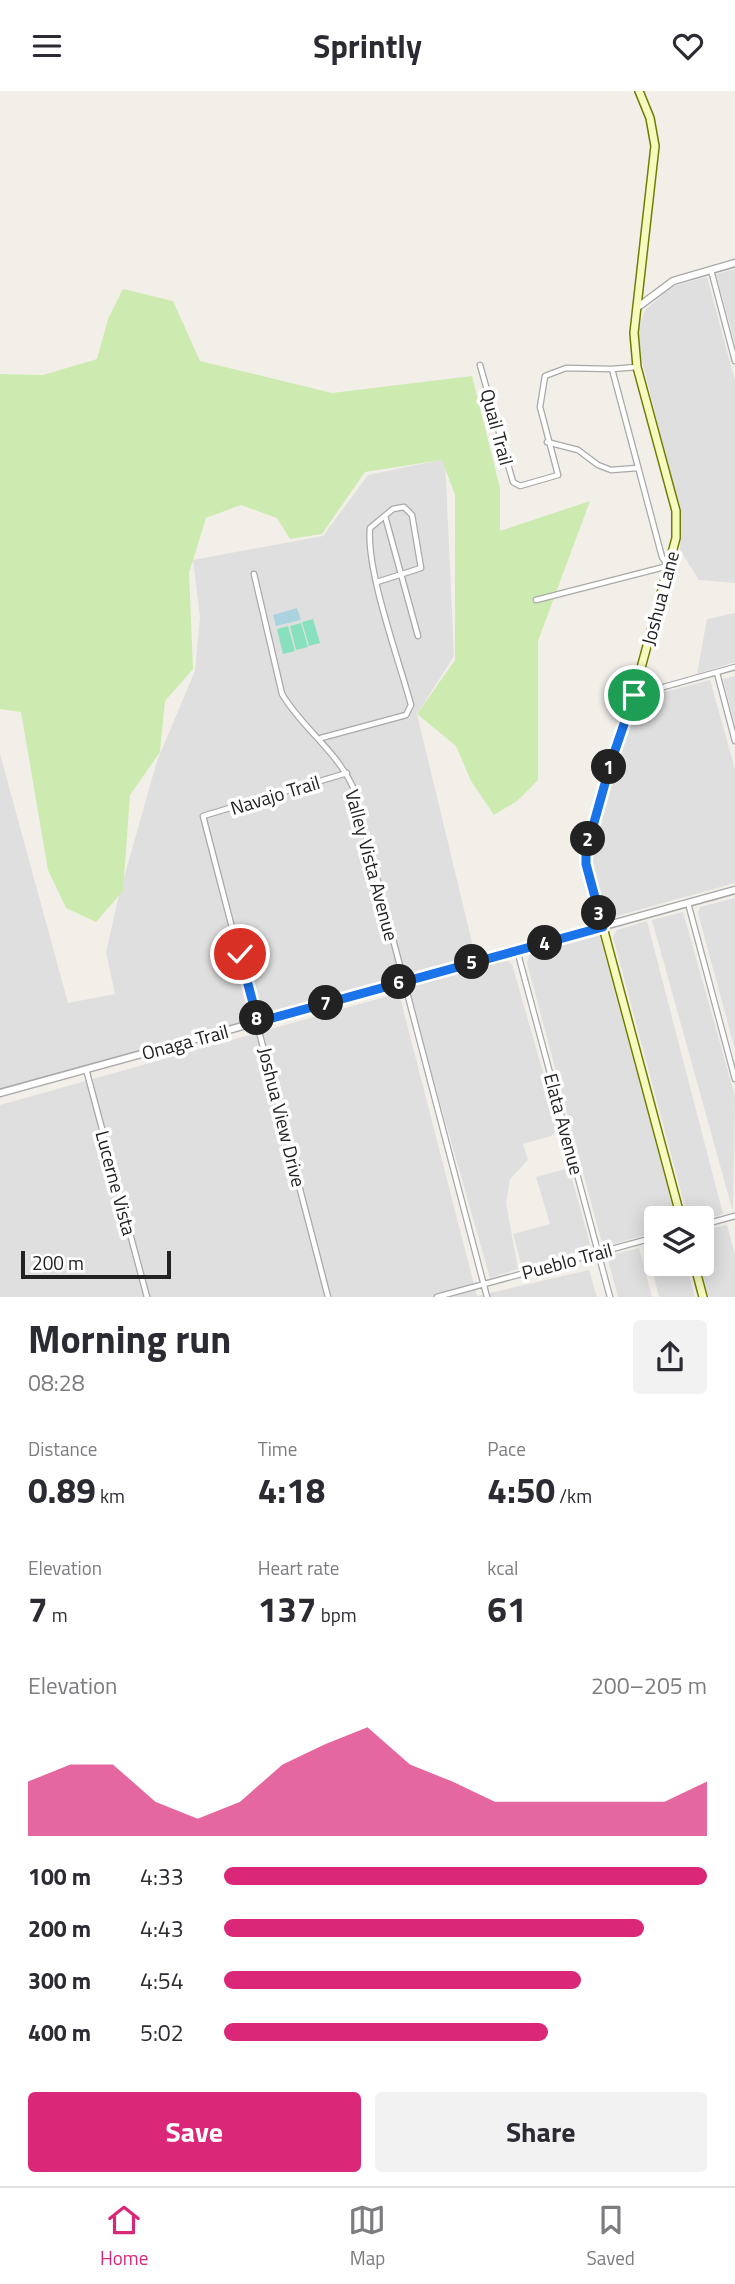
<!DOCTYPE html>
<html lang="en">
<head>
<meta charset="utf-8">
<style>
  body { margin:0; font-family:"Titillium Web",sans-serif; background:#f2f2f3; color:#2b2b33; height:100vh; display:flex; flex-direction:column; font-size:26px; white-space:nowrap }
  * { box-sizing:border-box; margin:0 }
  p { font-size:23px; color:#7c7c81 }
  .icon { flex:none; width:38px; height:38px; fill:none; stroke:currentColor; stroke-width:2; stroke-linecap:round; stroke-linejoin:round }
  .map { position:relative; height:1206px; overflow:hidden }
  .details { display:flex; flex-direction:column; background:#fff; flex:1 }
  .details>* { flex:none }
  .controls { position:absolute; left:644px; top:1115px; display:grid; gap:14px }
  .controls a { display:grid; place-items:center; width:70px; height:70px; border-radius:7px; background:#fff; box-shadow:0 4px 18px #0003; font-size:35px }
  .scale { position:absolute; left:21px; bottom:18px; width:150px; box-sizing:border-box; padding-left:7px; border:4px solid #222; border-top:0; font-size:19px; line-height:24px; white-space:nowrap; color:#222; -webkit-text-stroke:5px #fff; paint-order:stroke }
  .pin { position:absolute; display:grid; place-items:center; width:60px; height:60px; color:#fff; margin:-30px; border:4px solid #fff; border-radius:50%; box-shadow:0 2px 7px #0007 }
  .km { position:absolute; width:35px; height:35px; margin:-18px; border-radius:50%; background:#222; color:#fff; font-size:19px; line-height:35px; text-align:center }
  .round { display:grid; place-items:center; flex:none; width:74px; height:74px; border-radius:7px; background:#f2f2f3 }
  .head { display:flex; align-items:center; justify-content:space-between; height:119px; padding:0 28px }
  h1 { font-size:38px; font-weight:700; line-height:52px }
  .stats { display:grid; grid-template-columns:repeat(3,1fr); gap:10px; height:119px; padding:7px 28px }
  .stats div { display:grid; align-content:center }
  .stats b { font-size:35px; font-weight:700 }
  .stats small { font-size:19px; font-weight:400 }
  .stats p { font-size:19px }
  .chart { height:196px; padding:14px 28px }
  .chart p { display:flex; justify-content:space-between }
  .chart svg { width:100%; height:126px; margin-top:7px; fill:#db2777; opacity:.7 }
  .primary-button { display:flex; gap:14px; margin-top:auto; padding:14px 28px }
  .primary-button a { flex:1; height:80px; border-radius:7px; background:#db2777; color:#fff; font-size:28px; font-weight:700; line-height:80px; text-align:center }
  .primary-button a+a { background:#f2f2f3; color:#2b2b33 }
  ul { padding:0 28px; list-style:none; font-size:23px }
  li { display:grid; grid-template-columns:112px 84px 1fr; align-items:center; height:52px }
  li i { height:18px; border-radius:9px; background:#db2777 }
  header { display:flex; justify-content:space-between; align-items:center; height:91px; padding:0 28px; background:#fff; font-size:32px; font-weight:700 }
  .dock { display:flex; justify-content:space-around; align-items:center; height:98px; border-top:2px solid #e1e1e2; background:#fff; font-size:19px; color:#7c7c81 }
  .dock a { display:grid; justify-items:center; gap:4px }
  .dock .selected { color:#db2777 }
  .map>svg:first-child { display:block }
  .residential { fill:#e0dfdf }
  .grass { fill:#cdebb0 }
  .pitch { fill:#88e0be }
  .water { fill:#aad3df }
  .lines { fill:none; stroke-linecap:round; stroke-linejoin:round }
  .minor-casing { stroke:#a9a9a9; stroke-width:7 }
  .tertiary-casing { stroke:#a9a9a9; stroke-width:9 }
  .secondary-casing { stroke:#707d05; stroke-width:10 }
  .minor { stroke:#fff; stroke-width:4.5 }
  .tertiary { stroke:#fff; stroke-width:6 }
  .secondary { stroke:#f7fabf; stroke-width:7 }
  .route-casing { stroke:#fff; stroke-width:14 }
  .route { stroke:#1a73e8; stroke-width:9 }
  .labels { text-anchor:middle; stroke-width:7; stroke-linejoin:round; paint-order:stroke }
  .street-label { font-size:19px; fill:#222; stroke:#fff }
</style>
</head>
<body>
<header><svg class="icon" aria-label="menu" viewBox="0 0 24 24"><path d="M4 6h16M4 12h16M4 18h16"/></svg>Sprintly<svg class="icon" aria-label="heart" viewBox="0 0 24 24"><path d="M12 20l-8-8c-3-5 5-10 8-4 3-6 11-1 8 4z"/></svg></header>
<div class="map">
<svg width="735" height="1206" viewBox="0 0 735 1206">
  <rect width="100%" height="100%" fill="#f2efe9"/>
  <!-- residential -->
  <path class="residential" d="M735 178V253L716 183Z
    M707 186 735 290V492L699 489 680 459 681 424 642 270 638 240 645 219 671 196Z
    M445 368 454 565 417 623 476 868 0 1000V663L68 912 115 903 106 861 118 808 157 670 195 580 200 526 193 469 323 445 368 384Z
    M735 522V571L697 583 707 528Z
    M735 585V634L723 588Z
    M710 589 735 678V792L610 827 604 823 593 769 597 734 639 608Z
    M735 807V959L698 822 700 816Z
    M683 821 735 1005 733 1121 652 829Z
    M647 830 723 1123 702 1129 688 1127 613 846 617 839Z
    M599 843 676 1127H656V1141L603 1156 527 872 530 861Z
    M507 869 512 873 559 1037 551 1045 523 1053 528 1069 510 1088 506 1112 518 1178 490 1187 409 903 414 894Z
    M399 902 477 1205 589 1179 597 1206H0V1014Z
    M569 1077 590 1153 588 1158 522 1176 513 1143 550 1133 536 1086Z
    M727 1134 735 1163V1206H709L700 1173 702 1140Z
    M656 1154V1172L686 1173 695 1206H659L647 1156Z
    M639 1157 652 1206H618L608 1169 612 1164Z"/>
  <!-- grass -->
  <path class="grass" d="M123 198 173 210 200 270 332 302 472 285 500 397V440L590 410 538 550V689L517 710 494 724 471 690 456 655 417 623 455 569V404L442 369 365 381 322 443 290 448 277 427 241 414 206 427 189 482 193 578 165 610 160 661 130 704 123 800 96 831 66 817 48 779 21 621 0 618V283L43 284 97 268 108 228Z"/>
  <!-- pitch -->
  <path class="pitch" d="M313 528 320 552 309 555 302 531Z
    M301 532 308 556 296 559 290 535Z
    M288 535 295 560 283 563 277 538Z"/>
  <!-- water -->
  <path class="water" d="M297 517 301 529 276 535 273 524Z"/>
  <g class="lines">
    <!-- minor casing -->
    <g class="minor-casing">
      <path id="minor" d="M711 179 735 270
        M480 274 513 391 520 395 558 384 540 316 545 285 566 277 612 278
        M547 351 578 359 598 374 611 379 637 377
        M385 425 418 545
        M254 483 282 603C302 637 336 659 353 696L487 1206
        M536 509 668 475 662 466 612 278 637 276
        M717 582 735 650
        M635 604 735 576
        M321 647 406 624 411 614C399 569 366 480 370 437L393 418 404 416 412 424 421 477 377 491
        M688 812 735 988
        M517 859 610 1206
        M86 978 147 1206
        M702 1134 735 1125
        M328 1206 203 725 347 682
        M437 1206 656 1146"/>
    </g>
    <!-- tertiary casing -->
    <g class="tertiary-casing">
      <path id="tertiary" d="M638 216 673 190 735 172
        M0 1002 735 799"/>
    </g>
    <!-- secondary casing -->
    <g class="secondary-casing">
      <path id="secondary" d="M639 0 650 27 655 55 634 242 637 276 676 420V447L634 603 588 746 586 773 681 1127
        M694 1172 703 1206"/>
    </g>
    <!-- minor -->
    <use href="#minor" class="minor"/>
    <!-- tertiary -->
    <use href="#tertiary" class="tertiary"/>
    <!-- secondary -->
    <use href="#secondary" class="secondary"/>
  </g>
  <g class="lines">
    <!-- route casing -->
    <g class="route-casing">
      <path id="route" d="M240 863 258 931 603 836 586 773V760L611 671 634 604"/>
    </g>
    <!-- route -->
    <use href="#route" class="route"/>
  </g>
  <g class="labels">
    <!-- street labels -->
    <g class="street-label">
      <text transform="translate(497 336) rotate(75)" y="7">Quail Trail</text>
      <text transform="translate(660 507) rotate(-75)" y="7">Joshua Lane</text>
      <text transform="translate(275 704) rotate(-17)" y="7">Navajo Trail</text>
      <text transform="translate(372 774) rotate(75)" y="7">Valley Vista Avenue</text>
      <text transform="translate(185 951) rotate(-15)" y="7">Onaga Trail</text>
      <text transform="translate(282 1026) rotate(76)" y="7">Joshua View Drive</text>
      <text transform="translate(564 1033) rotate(75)" y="7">Elata Avenue</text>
      <text transform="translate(116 1092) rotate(75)" y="7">Lucerne Vista</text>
      <text transform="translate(567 1170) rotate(-15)" y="7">Pueblo Trail</text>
    </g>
  </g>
</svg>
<div class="controls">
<a><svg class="icon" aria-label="layers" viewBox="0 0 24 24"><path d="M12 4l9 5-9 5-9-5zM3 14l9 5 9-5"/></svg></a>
</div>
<div class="scale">200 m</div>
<div class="pin" style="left:634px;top:604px;background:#1e9e55"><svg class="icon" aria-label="arrive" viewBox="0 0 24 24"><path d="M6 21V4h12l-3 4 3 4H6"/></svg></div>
<div class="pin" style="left:240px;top:863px;background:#d93025"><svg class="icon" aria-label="check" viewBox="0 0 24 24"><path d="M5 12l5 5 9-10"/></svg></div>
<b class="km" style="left:609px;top:676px">1</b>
<b class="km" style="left:588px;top:748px">2</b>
<b class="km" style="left:599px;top:822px">3</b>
<b class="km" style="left:545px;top:852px">4</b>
<b class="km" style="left:472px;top:871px">5</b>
<b class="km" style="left:399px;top:891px">6</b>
<b class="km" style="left:326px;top:912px">7</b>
<b class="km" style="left:257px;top:927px">8</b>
</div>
<section class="details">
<div class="head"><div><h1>Morning run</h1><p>08:28</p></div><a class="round"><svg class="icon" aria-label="share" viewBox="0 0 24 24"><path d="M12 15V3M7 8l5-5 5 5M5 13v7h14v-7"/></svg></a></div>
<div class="stats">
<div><p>Distance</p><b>0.89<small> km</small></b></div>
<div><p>Time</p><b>4:18</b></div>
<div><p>Pace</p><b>4:50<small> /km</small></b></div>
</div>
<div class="stats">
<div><p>Elevation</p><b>7<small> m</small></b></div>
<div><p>Heart rate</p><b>137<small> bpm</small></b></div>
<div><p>kcal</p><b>61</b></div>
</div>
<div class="chart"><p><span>Elevation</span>200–205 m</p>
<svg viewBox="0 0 160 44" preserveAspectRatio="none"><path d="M0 44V25L10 19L20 19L30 32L40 38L50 32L60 19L70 12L80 6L90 19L100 25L110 32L120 32L130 32L140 32L150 32L160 25V44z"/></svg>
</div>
<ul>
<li><b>100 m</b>4:33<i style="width:100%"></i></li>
<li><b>200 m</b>4:43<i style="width:87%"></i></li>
<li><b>300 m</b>4:54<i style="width:74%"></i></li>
<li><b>400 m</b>5:02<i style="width:67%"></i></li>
</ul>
<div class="primary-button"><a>Save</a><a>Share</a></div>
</section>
<nav class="dock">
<a class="selected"><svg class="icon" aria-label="home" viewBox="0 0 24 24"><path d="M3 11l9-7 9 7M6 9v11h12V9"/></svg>Home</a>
<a><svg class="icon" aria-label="map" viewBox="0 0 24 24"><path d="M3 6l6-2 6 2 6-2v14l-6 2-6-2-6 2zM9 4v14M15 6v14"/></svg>Map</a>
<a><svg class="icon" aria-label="saved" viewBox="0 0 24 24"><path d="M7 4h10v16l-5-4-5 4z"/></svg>Saved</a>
</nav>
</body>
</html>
